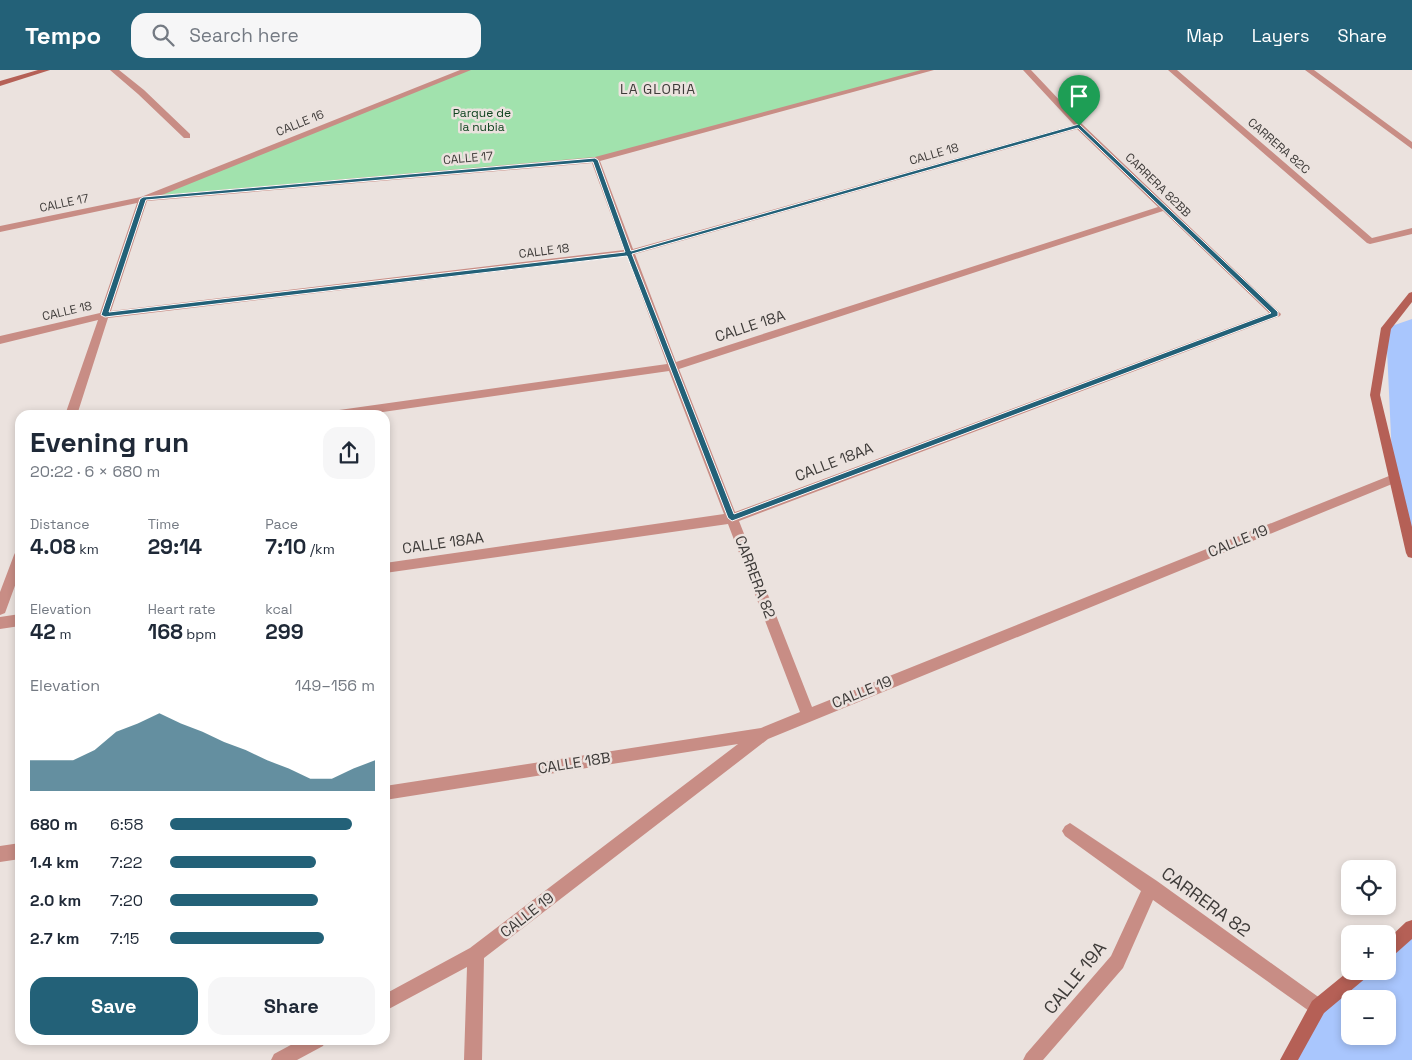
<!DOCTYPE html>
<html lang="en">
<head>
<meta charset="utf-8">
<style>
  body { margin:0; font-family:"Space Grotesk",sans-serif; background:#f6f6f7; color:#1f2937; height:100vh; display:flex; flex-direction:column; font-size:19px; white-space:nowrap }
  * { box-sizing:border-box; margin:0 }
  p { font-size:16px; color:#747a83 }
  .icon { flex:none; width:28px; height:28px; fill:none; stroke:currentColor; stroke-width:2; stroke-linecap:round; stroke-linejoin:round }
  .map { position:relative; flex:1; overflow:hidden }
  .side { position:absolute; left:15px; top:340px; width:375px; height:635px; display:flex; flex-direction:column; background:#fff; border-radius:15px; box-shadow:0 2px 8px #0003 }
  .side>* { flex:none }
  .fabs { position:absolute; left:1341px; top:790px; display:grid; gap:10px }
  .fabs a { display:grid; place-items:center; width:55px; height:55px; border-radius:10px; background:#fff; box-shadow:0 2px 8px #0003; font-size:25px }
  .pin { position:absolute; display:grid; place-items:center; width:42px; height:42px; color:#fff; margin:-51px -21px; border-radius:50% 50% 50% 0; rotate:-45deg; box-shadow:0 0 5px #0007 }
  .pin .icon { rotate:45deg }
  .round { display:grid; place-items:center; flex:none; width:52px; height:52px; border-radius:15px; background:#f6f6f7 }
  .head { display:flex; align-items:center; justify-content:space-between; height:85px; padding:0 15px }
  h1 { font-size:28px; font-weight:700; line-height:38px }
  .stats { display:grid; grid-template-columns:repeat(3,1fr); gap:8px; height:85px; padding:5px 15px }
  .stats div { display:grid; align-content:center }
  .stats b { font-size:21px; font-weight:700 }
  .stats small { font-size:14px; font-weight:400 }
  .stats p { font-size:14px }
  .chart { height:140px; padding:10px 15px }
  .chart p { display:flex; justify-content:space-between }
  .chart svg { width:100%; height:90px; margin-top:5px; fill:#236178; opacity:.7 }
  .primary-button { display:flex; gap:10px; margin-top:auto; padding:10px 15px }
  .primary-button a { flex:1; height:58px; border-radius:15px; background:#236178; color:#fff; font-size:20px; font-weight:700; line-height:58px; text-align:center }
  .primary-button a+a { background:#f6f6f7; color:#1f2937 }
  ul { padding:0 15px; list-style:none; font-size:16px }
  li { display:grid; grid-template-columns:80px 60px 1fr; align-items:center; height:38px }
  li i { height:12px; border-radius:6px; background:#236178 }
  header { display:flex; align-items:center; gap:30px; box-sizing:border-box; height:70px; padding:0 25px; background:#236178; color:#fff }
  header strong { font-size:24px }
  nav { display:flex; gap:28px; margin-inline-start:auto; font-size:18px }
  .search { width:350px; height:45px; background:#f6f6f7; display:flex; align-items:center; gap:12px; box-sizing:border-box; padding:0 18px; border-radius:15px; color:#747a83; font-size:19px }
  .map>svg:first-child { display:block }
  .green { fill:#a1e2ad }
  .water { fill:#a9c6fd; fill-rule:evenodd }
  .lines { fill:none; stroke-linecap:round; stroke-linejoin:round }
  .lane { fill:#c88d85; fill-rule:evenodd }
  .street { fill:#c88d85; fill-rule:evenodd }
  .secondary { fill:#b56056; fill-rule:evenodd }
  .route { fill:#236178; stroke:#fff; fill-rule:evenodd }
  .labels { text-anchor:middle; stroke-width:5; stroke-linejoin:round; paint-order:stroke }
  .far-park-label { font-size:12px; fill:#104320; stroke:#ebe2de }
  .far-street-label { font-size:12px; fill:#3e3b39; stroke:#ebe2de }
  .far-neighbourhood-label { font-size:14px; letter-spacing:1px; fill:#3e3b39; stroke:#ebe2de }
  .street-label { font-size:15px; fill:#3e3b39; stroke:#ebe2de }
  .near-street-label { font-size:18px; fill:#3e3b39; stroke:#ebe2de }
</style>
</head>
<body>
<header>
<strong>Tempo</strong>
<div class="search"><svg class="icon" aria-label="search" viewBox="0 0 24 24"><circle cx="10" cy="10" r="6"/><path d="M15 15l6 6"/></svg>Search here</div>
<nav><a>Map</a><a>Layers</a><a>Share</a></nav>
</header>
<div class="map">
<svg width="1412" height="990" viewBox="0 0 1412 990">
  <rect width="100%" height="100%" fill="#ebe2de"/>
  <!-- green -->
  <path class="green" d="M467 0H930L595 90 143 129Z"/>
  <!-- water -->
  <path class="water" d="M1412 249V483L1393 409 1386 258Z
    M1412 858V990H1289L1318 937 1361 901H1388V879ZM1350 929H1388V966H1350Z"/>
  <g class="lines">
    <!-- lane -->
    <path class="lane" d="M110 0H119L144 20 190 64V68H184L138 24Z"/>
    <!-- street -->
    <path class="street" d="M460 0H471L162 125 595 87 921 0H934L600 91 633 179 1074 55 1023 0H1031L1082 54 1281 244 1280 246 739 451 812 637 1389 406H1397L1399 409 1397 412 768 669 484 888 482 990H464L467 897 385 941V924L470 878 738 674 385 730V716L761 658 800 642 728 454 385 503V493L724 444 669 301 362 345H326L332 341 667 294 627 186 108 248 77 345H65L98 250 0 274V266L100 243 137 133 0 162V156L141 127ZM1077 59 1158 137 676 292 635 184ZM592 93 624 180 111 241 147 131ZM1163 141 1269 243 735 442 679 299Z
      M1168 0H1177L1372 168 1412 158V164L1370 174 1367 173Z
      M1305 0H1314L1412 72V79Z
      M20 480V502L5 543 0 545V522L14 485 16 481Z
      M20 544V556L0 559V547Z
      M1070 753 1157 811 1324 931 1326 937 1324 943 1318 945 1312 943 1153 830 1123 898 1043 990H1023L1026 984 1111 886 1141 821 1065 766 1062 761 1065 756Z
      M20 773V789L0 792V776Z
      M300 970H326L323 976 297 990H271L274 984Z"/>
    <!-- secondary -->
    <path class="secondary" d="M38 0H50L0 16V11Z
      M1412 222V232L1391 259 1380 325 1412 457V488L1408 487 1406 483 1370 325 1381 258 1409 223Z
      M1412 850V869L1394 885 1388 887V869L1406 852Z
      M1350 900V901H1369L1367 907 1324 943 1298 990H1280L1312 931Z"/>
  </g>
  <!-- route -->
  <path class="route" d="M1079 54 1278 242V246L732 451 728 448 627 186 105 247 101 245 140 129 143 127 595 88 598 90 631 181ZM1078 58 1271 243 734 444 632 184ZM593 92 625 182 109 242 146 130Z"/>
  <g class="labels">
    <!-- far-park labels -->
    <g class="far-park-label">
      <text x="482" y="47">Parque de<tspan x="482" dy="14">la nubia</tspan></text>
    </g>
    <!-- far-street labels -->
    <g class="far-street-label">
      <text transform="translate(300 53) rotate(-22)" y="4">CALLE 16</text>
      <text transform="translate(1279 76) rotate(41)" y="4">CARRERA 82C</text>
      <text transform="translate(934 84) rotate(-16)" y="4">CALLE 18</text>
      <text transform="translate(468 88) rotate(-5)" y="4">CALLE 17</text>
      <text transform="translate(1158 115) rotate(44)" y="4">CARRERA 82BB</text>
      <text transform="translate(64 133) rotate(-12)" y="4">CALLE 17</text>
      <text transform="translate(544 181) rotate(-7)" y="4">CALLE 18</text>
      <text transform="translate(67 241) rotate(-13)" y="4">CALLE 18</text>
    </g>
    <!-- far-neighbourhood labels -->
    <g class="far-neighbourhood-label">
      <text x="658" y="24">LA GLORIA</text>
    </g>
    <!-- street labels -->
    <g class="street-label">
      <text transform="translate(750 256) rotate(-18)" y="5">CALLE 18A</text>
      <text transform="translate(834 392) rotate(-21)" y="5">CALLE 18AA</text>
      <text transform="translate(1238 471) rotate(-22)" y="5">CALLE 19</text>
      <text transform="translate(443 473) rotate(-8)" y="5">CALLE 18AA</text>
      <text transform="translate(755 507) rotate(69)" y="5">CARRERA 82</text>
      <text transform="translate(862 622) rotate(-22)" y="5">CALLE 19</text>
      <text transform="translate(574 693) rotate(-9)" y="5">CALLE 18B</text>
      <text transform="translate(527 845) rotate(-38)" y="5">CALLE 19</text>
    </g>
    <!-- near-street labels -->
    <g class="near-street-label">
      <text transform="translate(1206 832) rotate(36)" y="6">CARRERA 82</text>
      <text transform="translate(1075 908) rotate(-51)" y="6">CALLE 19A</text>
    </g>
  </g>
</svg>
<div class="fabs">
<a><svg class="icon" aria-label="locate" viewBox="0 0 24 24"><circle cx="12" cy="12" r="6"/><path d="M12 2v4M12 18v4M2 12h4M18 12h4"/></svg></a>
<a>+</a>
<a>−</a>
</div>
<div class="pin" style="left:1079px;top:56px;background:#1e9e55"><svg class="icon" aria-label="arrive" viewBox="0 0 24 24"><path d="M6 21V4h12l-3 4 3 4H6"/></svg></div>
<section class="side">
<div class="head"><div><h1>Evening run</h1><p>20:22 · 6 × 680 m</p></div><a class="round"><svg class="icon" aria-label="share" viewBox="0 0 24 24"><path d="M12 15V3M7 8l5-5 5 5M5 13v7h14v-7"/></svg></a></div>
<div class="stats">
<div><p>Distance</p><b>4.08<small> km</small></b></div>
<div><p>Time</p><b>29:14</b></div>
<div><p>Pace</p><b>7:10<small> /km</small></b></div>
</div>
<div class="stats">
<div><p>Elevation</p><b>42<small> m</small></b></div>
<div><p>Heart rate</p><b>168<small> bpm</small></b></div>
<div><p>kcal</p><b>299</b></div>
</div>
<div class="chart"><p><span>Elevation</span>149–156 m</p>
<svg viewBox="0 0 160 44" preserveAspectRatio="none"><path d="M0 44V29L10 29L20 29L30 24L40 15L50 11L60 6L70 11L80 15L90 20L100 24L110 29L120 33L130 38L140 38L150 33L160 29V44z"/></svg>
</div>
<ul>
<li><b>680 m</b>6:58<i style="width:89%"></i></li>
<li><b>1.4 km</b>7:22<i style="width:71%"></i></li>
<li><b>2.0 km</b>7:20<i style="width:72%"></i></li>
<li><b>2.7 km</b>7:15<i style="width:75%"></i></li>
</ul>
<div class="primary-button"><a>Save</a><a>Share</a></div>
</section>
</div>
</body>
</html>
